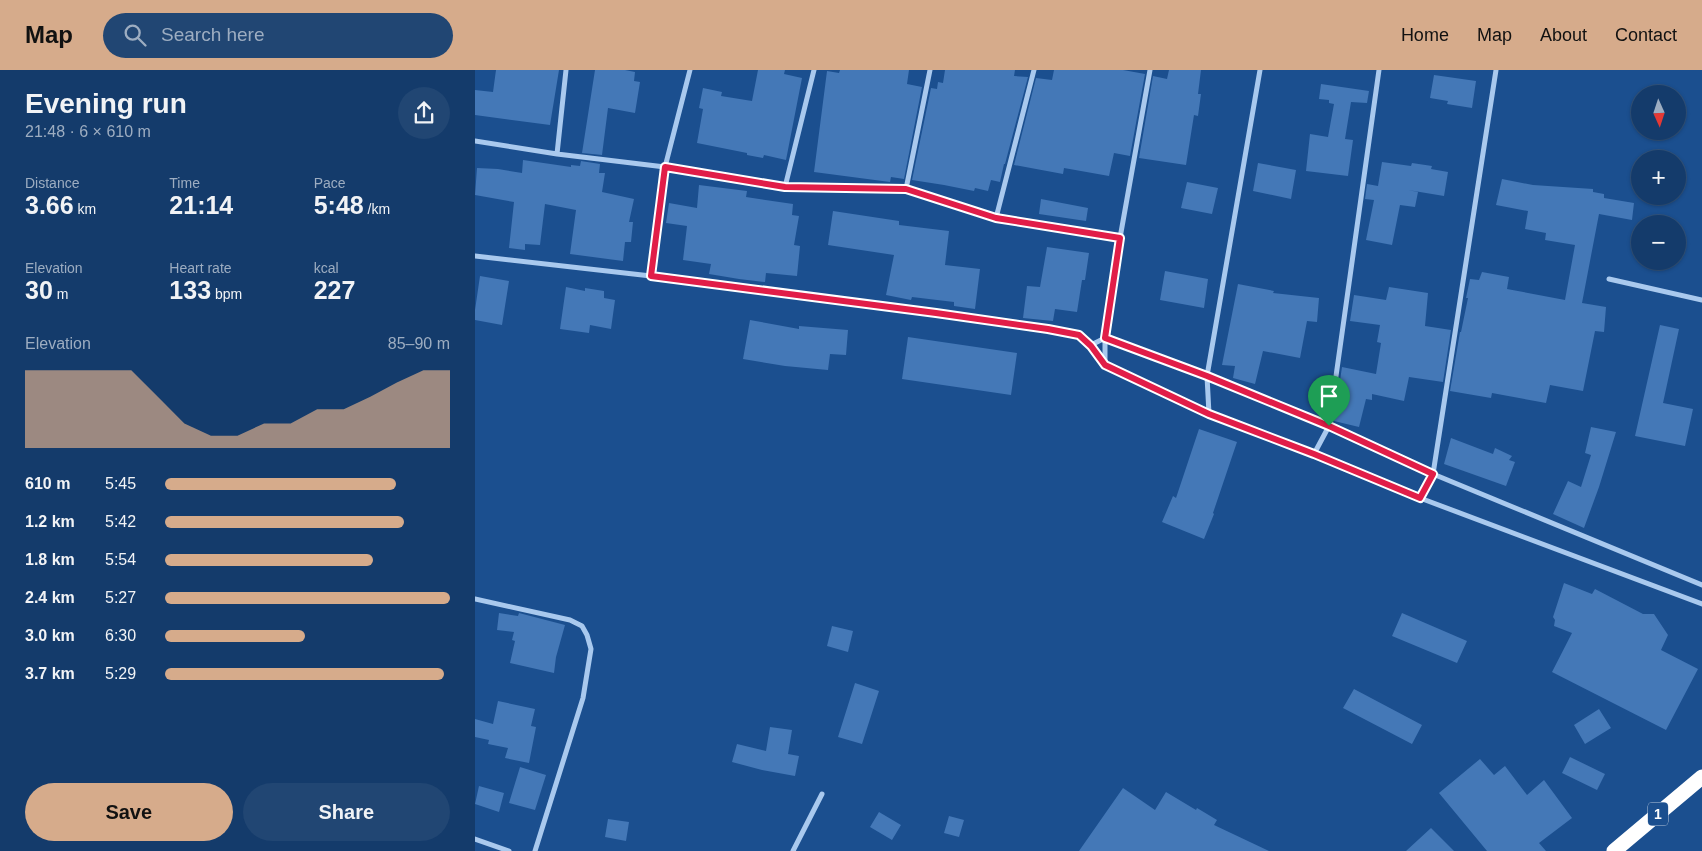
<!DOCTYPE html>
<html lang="en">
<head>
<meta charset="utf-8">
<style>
  body { margin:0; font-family:Arial,sans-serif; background:#214673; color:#f1f3f6; height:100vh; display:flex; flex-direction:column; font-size:19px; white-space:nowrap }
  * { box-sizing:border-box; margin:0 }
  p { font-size:16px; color:#9dadc1 }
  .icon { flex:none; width:28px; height:28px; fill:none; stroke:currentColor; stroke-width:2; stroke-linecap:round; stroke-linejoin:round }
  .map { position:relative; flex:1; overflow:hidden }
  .details { display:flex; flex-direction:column; background:#143b6b; width:475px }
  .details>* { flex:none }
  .needle { width:32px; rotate:177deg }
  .fabs { position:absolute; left:1156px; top:15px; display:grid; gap:10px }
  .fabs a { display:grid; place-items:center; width:55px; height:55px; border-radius:50%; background:#143b6b; box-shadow:0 1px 4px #0004,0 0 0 1px #33557e; font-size:25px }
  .pin { position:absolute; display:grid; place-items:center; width:42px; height:42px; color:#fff; margin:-51px -21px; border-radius:50% 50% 50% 0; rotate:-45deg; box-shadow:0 0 5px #0007 }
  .pin .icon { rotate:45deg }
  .round { display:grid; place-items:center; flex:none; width:52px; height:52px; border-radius:26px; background:#214673 }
  .summary { display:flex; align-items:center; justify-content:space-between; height:85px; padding:0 25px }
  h1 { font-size:28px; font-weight:800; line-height:38px }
  .metrics { display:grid; grid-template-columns:repeat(3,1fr); gap:8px; height:85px; padding:5px 25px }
  .metrics div { display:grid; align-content:center }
  .metrics b { font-size:25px; font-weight:800 }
  .metrics small { font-size:14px; font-weight:400 }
  .metrics p { font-size:14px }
  .chart { height:140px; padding:10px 25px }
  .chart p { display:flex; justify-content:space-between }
  .chart svg { width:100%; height:90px; margin-top:5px; fill:#d6ab8b; opacity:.7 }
  .action { display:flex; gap:10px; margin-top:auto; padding:10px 25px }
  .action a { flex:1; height:58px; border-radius:30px; background:#d6ab8b; color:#111; font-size:20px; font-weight:800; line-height:58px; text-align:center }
  .action a+a { background:#214673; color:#f1f3f6 }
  ul { padding:0 25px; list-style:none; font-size:16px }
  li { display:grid; grid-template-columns:80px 60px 1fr; align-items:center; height:38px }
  li i { height:12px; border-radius:6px; background:#d6ab8b }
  header { display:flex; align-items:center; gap:30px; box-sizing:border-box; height:70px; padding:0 25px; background:#d6ab8b; color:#111 }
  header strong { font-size:24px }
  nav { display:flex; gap:28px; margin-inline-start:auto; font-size:18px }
  .search { width:350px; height:45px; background:#214673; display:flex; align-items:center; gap:12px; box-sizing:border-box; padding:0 18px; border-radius:28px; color:#9dadc1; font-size:19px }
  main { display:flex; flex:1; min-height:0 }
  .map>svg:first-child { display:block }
  .building { fill:#4478b7 }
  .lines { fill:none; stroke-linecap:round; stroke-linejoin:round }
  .street { stroke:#a9c9ee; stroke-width:5 }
  .highway { stroke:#fff; stroke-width:15 }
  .route-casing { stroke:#fff; stroke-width:10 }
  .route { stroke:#e11d48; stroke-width:6 }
  .labels { text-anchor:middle; stroke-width:4.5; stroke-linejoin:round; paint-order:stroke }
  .shield { fill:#1b4f8f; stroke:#bbcadd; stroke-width:1 }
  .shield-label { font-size:14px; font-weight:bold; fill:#fff }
</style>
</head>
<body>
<header>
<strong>Map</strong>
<div class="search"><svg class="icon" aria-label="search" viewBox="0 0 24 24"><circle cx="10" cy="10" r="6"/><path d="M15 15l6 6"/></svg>Search here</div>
<nav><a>Home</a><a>Map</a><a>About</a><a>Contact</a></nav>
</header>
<main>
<section class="details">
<div class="summary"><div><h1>Evening run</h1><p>21:48 · 6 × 610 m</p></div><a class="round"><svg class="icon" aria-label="share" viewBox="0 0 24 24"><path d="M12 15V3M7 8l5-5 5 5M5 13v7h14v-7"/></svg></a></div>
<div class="metrics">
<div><p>Distance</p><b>3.66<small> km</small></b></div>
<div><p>Time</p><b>21:14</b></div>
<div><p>Pace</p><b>5:48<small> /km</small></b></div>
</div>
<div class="metrics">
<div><p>Elevation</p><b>30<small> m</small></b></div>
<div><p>Heart rate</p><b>133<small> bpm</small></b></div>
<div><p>kcal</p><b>227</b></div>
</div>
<div class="chart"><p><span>Elevation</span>85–90 m</p>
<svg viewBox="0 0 160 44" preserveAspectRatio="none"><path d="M0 44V6L10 6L20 6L30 6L40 6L50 19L60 32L70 38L80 38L90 32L100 32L110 25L120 25L130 19L140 12L150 6L160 6V44z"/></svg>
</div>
<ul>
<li><b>610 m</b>5:45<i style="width:81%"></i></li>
<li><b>1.2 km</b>5:42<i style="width:84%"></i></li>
<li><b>1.8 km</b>5:54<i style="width:73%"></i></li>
<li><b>2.4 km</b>5:27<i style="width:100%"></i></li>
<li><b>3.0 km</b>6:30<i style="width:49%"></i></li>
<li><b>3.7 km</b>5:29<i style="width:98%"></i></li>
</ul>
<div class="action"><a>Save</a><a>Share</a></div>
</section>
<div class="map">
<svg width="1227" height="781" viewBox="0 0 1227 781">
  <rect width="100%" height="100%" fill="#1b4f8f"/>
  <!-- building -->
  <path class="building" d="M21 0H84L75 55 0 45V20L18 22Z
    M120 0H150L160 2 159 11 165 12 160 43 133 38 127 85 107 83Z
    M283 0H310L309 4 327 8 311 90 289 85 288 88 272 85V83L222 73 228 39 224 38 228 18 247 22 246 26 277 31Z
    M365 0H434L432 14 447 17 429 109 416 107 415 112 339 102 352 1 364 3Z
    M470 0H540L539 6 553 7 530 94H529L525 112 516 110 513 121 500 118 499 121 469 115 437 110 456 18 462 19 463 12 468 13Z
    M579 0H648L670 4 655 86 639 83 634 106 589 98 588 104 539 95 561 8 577 10Z
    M694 0H726L723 24H726L723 46 719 45 711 95 664 88 678 6 692 9Z
    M959 5 1001 11 997 38 972 34 973 31 955 28Z
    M846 14 894 21 892 33 876 32 870 69 878 70 873 106 831 101 835 64 853 67 859 34 854 33V30L844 29Z
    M48 90 96 97V95L105 96 106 91 125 94 124 103H130L127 122 159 129 154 152H158L156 172H150L148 191 95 184 101 140 70 134 65 175 50 174V180L34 178 39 132 0 125 2 98 23 99 47 103Z
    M907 92 936 96 937 93 957 96 956 99 973 102 969 126 933 120 943 122 940 137 925 135 917 175 891 170 899 130 890 129 892 114 903 116Z
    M783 93 821 100 816 129 778 121Z
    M1027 109 1058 115 1118 119V122L1129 124V128L1159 133 1157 150 1124 144 1107 233 1131 237 1129 262 1120 261 1108 321 1075 315 1071 333 1017 323 1016 328 975 321 985 262H986L993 228H991L995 209 1004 210 1007 202 1034 207 1032 219 1090 230 1100 175 1070 170 1071 163 1050 159 1053 141 1021 135Z
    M712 112 743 118 737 144 706 138Z
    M224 115 272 121 271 127 318 134 317 145 324 146 319 175 325 176 322 206 291 203 290 212 264 209 234 204 236 194 208 190 212 156 191 153 194 133 222 138Z
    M566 129 613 138 611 151 564 144Z
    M358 141 424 151V155L474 161 470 195 505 199 500 239 479 236V232L437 227 436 230 411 225 419 185 353 175Z
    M572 177 614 183 610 210H607L602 242 580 239 578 251 548 248 552 216 565 217Z
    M690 201 733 209 729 238 685 230Z
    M5 206 34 211 27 255 0 250V240Z
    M763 214 799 221 798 223 844 228 842 252 832 251 825 288 788 281 780 314 758 308 760 296 747 295Z
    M91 217 110 221V218L129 221V228L140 230 136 259 115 255 114 263 85 259Z
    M914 217 953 223 950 256 976 260 968 312 934 307 929 331 897 324V330L891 329 884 357 859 351 867 297 901 304 906 273 902 272 905 255 875 251 879 225 911 230Z
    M275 250 324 259V256L373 260 371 285 355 284 353 300 310 296 268 289Z
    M1185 255 1204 259 1188 333 1218 339 1210 376 1160 366Z
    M433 267 542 283 536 325 427 309Z
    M1116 357 1141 362 1124 417 1109 458 1078 444 1093 411 1106 417 1116 385 1110 383Z
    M724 359 762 372 738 443 739 444 729 469 687 452 698 426 701 428Z
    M976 368 1018 384 1020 378 1037 386 1034 390 1040 392 1031 416 969 394Z
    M1089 513 1117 524 1120 519 1168 544H1179L1193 565 1186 580 1223 599 1191 660 1077 602 1097 563 1079 556 1080 550 1078 547Z
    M24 543 43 546 44 543 90 555 81 587 79 603 35 593 40 571 37 570 39 562 22 560Z
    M927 543 992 571 982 593 917 566Z
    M357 556 378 561 373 582 352 576Z
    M380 613 404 621 387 674 363 667Z
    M879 619 947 655 937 674 868 638Z
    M23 631 60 639 56 656 61 657 54 693 30 688 33 678 13 674 14 670 0 667V649L18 654Z
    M1124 639 1136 658 1110 674 1099 655Z
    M295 657 317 660 313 684 324 686 320 706 287 700 257 692 262 674 291 681Z
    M1095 687 1130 704 1122 720 1087 703Z
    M1005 689 1019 705 1030 696 1052 725 1069 710 1097 748 1064 773 1071 781H1012L964 723Z
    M45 697 71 705 60 740 34 733Z
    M4 716 29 723 24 742 0 734Z
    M648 718 680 740 691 722 721 740 722 738 742 750 739 755 794 781H604Z
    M404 742 426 755 417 770 395 757Z
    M474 746 489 750 484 767 469 763Z
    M133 749 154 752 151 771 130 767Z
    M956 758 979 781H931Z"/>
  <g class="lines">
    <!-- street -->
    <path class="street" d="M0 71 82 84 190 97 310 117 431 119 521 148 645 168
      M82 84 91 0
      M310 117 339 0
      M431 119 455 0
      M521 148 559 0
      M0 186 176 206 461 243 573 259 604 265 616 275 630 295 734 344 839 384 945 428 1227 534
      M176 206 190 97 215 0
      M1134 209 1227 230
      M616 275 630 268 732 306 854 356 958 404 1227 515
      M630 295V268L645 168 675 0
      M734 344 732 306 785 0
      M839 384 854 356 904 0
      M945 428 958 404 1021 0
      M0 529 95 550 107 556 112 565 116 579 108 628 60 781
      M0 769 34 781
      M318 781 347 724"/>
    <!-- highway -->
    <path class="highway" d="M1139 781 1227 707"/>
  </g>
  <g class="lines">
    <!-- route casing -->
    <g class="route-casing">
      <path id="route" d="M190 97 310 117 431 119 521 148 645 168 630 268 732 306 854 356 958 404 945 428 839 384 734 344 630 295 616 276 604 265 573 259 461 243 176 206Z"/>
    </g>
    <!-- route -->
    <use href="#route" class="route"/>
  </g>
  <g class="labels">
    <!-- shield labels -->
    <rect class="shield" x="1173" y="732.5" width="20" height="23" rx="4"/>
    <g class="shield-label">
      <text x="1183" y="749">1</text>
    </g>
  </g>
</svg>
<div class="fabs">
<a><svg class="needle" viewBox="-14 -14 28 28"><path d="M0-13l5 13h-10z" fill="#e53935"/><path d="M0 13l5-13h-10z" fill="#9dadc1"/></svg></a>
<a>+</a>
<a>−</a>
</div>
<div class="pin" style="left:854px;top:356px;background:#1e9e55"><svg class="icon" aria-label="arrive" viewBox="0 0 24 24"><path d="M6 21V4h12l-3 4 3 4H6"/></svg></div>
</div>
</main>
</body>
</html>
